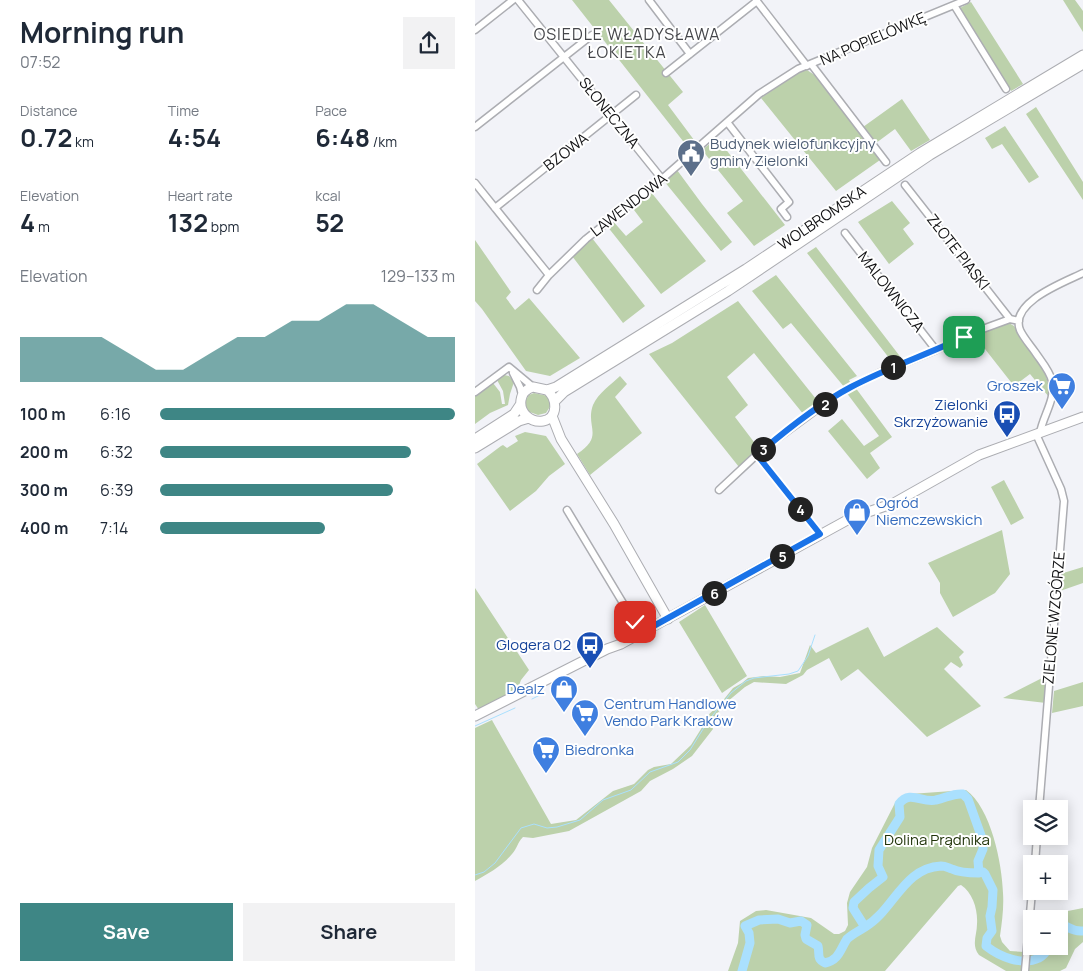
<!DOCTYPE html>
<html lang="en">
<head>
<meta charset="utf-8">
<style>
  body { margin:0; font-family:Manrope,sans-serif; background:#f2f2f3; color:#1f2937; height:100vh; display:flex; flex-direction:column; font-size:19px; white-space:nowrap }
  * { box-sizing:border-box; margin:0 }
  p { font-size:16px; color:#747a83 }
  .icon { flex:none; width:28px; height:28px; fill:none; stroke:currentColor; stroke-width:2; stroke-linecap:round; stroke-linejoin:round }
  .map { position:relative; flex:1; overflow:hidden }
  .drawer { display:flex; flex-direction:column; background:#fff; width:475px }
  .drawer>* { flex:none }
  .buttons { position:absolute; left:548px; top:800px; display:grid; gap:10px }
  .buttons a { display:grid; place-items:center; width:45px; height:45px; border-radius:0px; background:#fff; box-shadow:0 2px 12px #0003; font-size:25px }
  .pin { position:absolute; display:grid; place-items:center; width:42px; height:42px; color:#fff; margin:-21px; border-radius:10px; box-shadow:0 2px 8px #0006 }
  .km { position:absolute; width:25px; height:25px; margin:-12px; border-radius:50%; background:#222; color:#fff; font-size:14px; line-height:25px; text-align:center }
  .round { display:grid; place-items:center; flex:none; width:52px; height:52px; border-radius:0px; background:#f2f2f3 }
  .summary { display:flex; align-items:center; justify-content:space-between; height:85px; padding:0 20px }
  h1 { font-size:28px; font-weight:700; line-height:38px }
  .stats { display:grid; grid-template-columns:repeat(3,1fr); gap:8px; height:85px; padding:5px 20px }
  .stats div { display:grid; align-content:center }
  .stats b { font-size:25px; font-weight:700 }
  .stats small { font-size:14px; font-weight:400 }
  .stats p { font-size:14px }
  .chart { height:140px; padding:10px 20px }
  .chart p { display:flex; justify-content:space-between }
  .chart svg { width:100%; height:90px; margin-top:5px; fill:#3e8685; opacity:.7 }
  .primary-button { display:flex; gap:10px; margin-top:auto; padding:10px 20px }
  .primary-button a { flex:1; height:58px; border-radius:0px; background:#3e8685; color:#fff; font-size:20px; font-weight:700; line-height:58px; text-align:center }
  .primary-button a+a { background:#f2f2f3; color:#1f2937 }
  ul { padding:0 20px; list-style:none; font-size:16px }
  li { display:grid; grid-template-columns:80px 60px 1fr; align-items:center; height:38px }
  li i { height:12px; border-radius:6px; background:#3e8685 }
  main { display:flex; flex:1; min-height:0 }
  .map>svg:first-child { display:block }
  .green { fill:#bcd1ab }
  .lines { fill:none; stroke-linecap:round; stroke-linejoin:round }
  .stream { stroke:#aae0fe; stroke-width:1 }
  .river { stroke:#aae0fe; stroke-width:9 }
  .street-casing { stroke:#acadb2; stroke-width:9 }
  .secondary-casing { stroke:#acadb2; stroke-width:11 }
  .street { stroke:#fff; stroke-width:6 }
  .secondary { stroke:#fff; stroke-width:9 }
  .route-casing { stroke:#fff; stroke-width:10 }
  .route { stroke:#1a73e8; stroke-width:6 }
  .labels { text-anchor:middle; stroke-width:4; stroke-linejoin:round; paint-order:stroke }
  .street-label { font-size:15px; fill:#111113; stroke:#fff }
  .service-label { font-size:15px; fill:#4e5e75; stroke:#fff; text-anchor:start }
  .shop-label { font-size:15px; fill:#366cbe; stroke:#fff; text-anchor:start }
  .transit-label { font-size:15px; fill:#164399; stroke:#fff; text-anchor:end }
  .park-label { font-size:15px; fill:#21340a; stroke:#fff }
  .neighbourhood-label { font-size:16px; letter-spacing:1px; fill:#45464a; stroke:#fff }
</style>
</head>
<body>
<main>
<section class="drawer">
<div class="summary"><div><h1>Morning run</h1><p>07:52</p></div><a class="round"><svg class="icon" aria-label="share" viewBox="0 0 24 24"><path d="M12 15V3M7 8l5-5 5 5M5 13v7h14v-7"/></svg></a></div>
<div class="stats">
<div><p>Distance</p><b>0.72<small> km</small></b></div>
<div><p>Time</p><b>4:54</b></div>
<div><p>Pace</p><b>6:48<small> /km</small></b></div>
</div>
<div class="stats">
<div><p>Elevation</p><b>4<small> m</small></b></div>
<div><p>Heart rate</p><b>132<small> bpm</small></b></div>
<div><p>kcal</p><b>52</b></div>
</div>
<div class="chart"><p><span>Elevation</span>129–133 m</p>
<svg viewBox="0 0 160 44" preserveAspectRatio="none"><path d="M0 44V22L10 22L20 22L30 22L40 30L50 38L60 38L70 30L80 22L90 22L100 14L110 14L120 6L130 6L140 14L150 22L160 22V44z"/></svg>
</div>
<ul>
<li><b>100 m</b>6:16<i style="width:100%"></i></li>
<li><b>200 m</b>6:32<i style="width:85%"></i></li>
<li><b>300 m</b>6:39<i style="width:79%"></i></li>
<li><b>400 m</b>7:14<i style="width:56%"></i></li>
</ul>
<div class="primary-button"><a>Save</a><a>Share</a></div>
</section>
<div class="map">
<svg width="608" height="971" viewBox="0 0 608 971">
  <rect width="100%" height="100%" fill="#f2f3f8"/>
  <!-- green -->
  <path class="green" d="M97 0H134L208 92 193 105 222 144 215 150Z
    M588 0H600L608 11V32Z
    M496 2 548 84 536 91 485 8Z
    M332 70 341 76 405 160 361 191 286 98 326 71Z
    M427 99 455 140 436 151 420 129 401 143 388 127Z
    M561 107 608 182V200L551 114Z
    M530 126 564 177 554 183 527 144 517 149 510 138Z
    M242 138 310 225 279 246 252 213 268 201 227 150Z
    M202 170 227 204 257 242 246 251 189 181Z
    M176 192 231 261 186 294 132 226 137 220 151 236 168 222 156 206Z
    M417 201 435 223 428 229 439 244 414 264 383 222Z
    M117 238 170 306 148 323 97 256Z
    M0 240 36 292 31 298 40 310 54 298 105 358 75 376 51 371 7 309 0 301Z
    M341 247 427 359 418 363 332 253Z
    M301 275 382 376 374 380 376 384 370 388 316 323 308 329 277 291Z
    M263 301 345 404 329 415 279 353 252 377 273 405 260 417 285 450 264 467 174 354 197 343Z
    M534 323 539 326C551 346 578 373 574 397L555 374 539 386 499 335 527 324Z
    M29 375 34 376 39 382 35 394 33 405 15 413 0 424V396L18 383 25 392 27 404H30L28 391 22 380Z
    M145 376 152 384 140 397 167 433 115 475 102 454C130 436 110 427 118 405 123 393 137 384 145 376Z
    M380 387 417 437 395 453 405 468 392 479 353 431 367 419 389 446 404 436 371 392Z
    M59 393 73 396 76 405 71 413 63 415 52 411 50 401 54 395Z
    M50 432 71 436 90 464 74 476 61 491 35 511 2 464 26 446 28 445 32 448 43 441 40 436Z
    M529 480 549 518 536 525 516 487Z
    M527 530 535 574 520 593 478 617 465 593V583L453 563Z
    M608 567V583L585 591V574Z
    M0 588 54 670 46 680 43 688 4 710 0 704Z
    M230 605 272 676 247 693 204 622Z
    M393 627 409 657 462 627 489 652 484 657 488 665 485 668 476 662 469 669 506 706 452 737 383 669 366 681 354 658 332 670 328 675 311 684 279 682 270 687 252 702 235 722 238 729 217 756 198 769 175 781 166 791 94 831 58 838 48 837C42 843 42 849 37 854 27 866 13 874 0 881V728L17 720 18 722 76 824 101 820 138 791 159 784 173 770 179 767 196 764 216 745 231 721 230 718 246 703 258 688 267 683 273 678 289 676 305 677 325 673 335 645 341 653Z
    M573 675 571 703 528 698Z
    M608 682V706L577 713 579 691Z
    M491 790C516 808 527 863 528 893 529 907 527 922 525 936L527 942 535 951 550 952 556 949V938V946H584V919L558 918 608 908V942L600 949 591 968 585 971H553L549 965 546 971H531L504 955C496 945 502 935 502 924 503 910 498 893 486 885L483 886 410 971H253L263 943 265 921 281 911 291 910 336 918 359 934H364L370 931 373 925 372 903 375 892 392 867 397 848 421 801 428 796 435 794Z"/>
  <g class="lines">
    <!-- stream -->
    <path class="stream" d="M84 686 93 681
      M57 699 69 693
      M0 726 40 708
      M0 875 9 872 20 863 46 828 59 824 72 828 82 827 105 820 128 800 156 790 175 772 203 762 215 750 233 721 256 693 271 681 279 678 314 674 323 671 333 656 340 635"/>
    <!-- river -->
    <path class="river" d="M584 924C592 924 594 932 608 931
      M390 927C419 910 428 868 466 866 471 866 473 868 477 869 485 873 495 873 504 873
      M267 971 275 943 274 933 270 926 284 920 303 919 315 923 326 921 332 925 330 935 331 939 343 946C345 954 341 959 350 963 364 960 365 950 372 939 377 934 384 931 390 927L378 908 379 902 394 888 408 877 403 866 404 850 425 817 424 804C435 789 448 804 461 800 471 798 478 793 488 794L493 799 508 841V849L503 861 504 873 508 872 510 874 518 890 517 907 515 916 517 931 512 938 511 946C525 957 547 966 564 958 569 956 572 951 575 946"/>
    <!-- street casing -->
    <g class="street-casing">
      <path id="street" d="M43 0 187 179
        M174 0 215 54
        M281 0 332 66
        M479 5 531 89
        M0 30 38 0
        M336 64 411 162
        M191 73 282 1
        M252 122 314 202 306 209 312 217
        M0 127 117 35
        M0 183 74 275
        M430 185 535 319
        M20 208 161 95
        M370 233 461 350
        M62 290 74 275 111 239 187 179 284 94 323 69 491 0
        M38 373 45 387 47 395
        M0 392 34 367 58 387
        M565 433C568 415 581 400 577 381 575 371 566 361 560 352 555 345 548 337 545 330 534 302 590 282 608 273
        M561 434 586 489 589 501 564 809
        M282 455 345 534
        M244 490 289 448 360 396 376 387 404 373 461 350 505 330 535 319 544 321
        M92 510 166 633
        M560 864 562 836
        M550 971 557 891"/>
    </g>
    <!-- secondary casing -->
    <g class="secondary-casing">
      <path id="secondary" d="M58 387 72 390C82 398 84 418 68 421 56 423 44 413 46 400 47 393 51 389 58 387Z
        M72 390 81 387 271 269 445 153 608 55
        M80 401 89 392 253 291 455 155 608 64
        M77 416 86 439 139 524 193 619
        M0 439 39 414 45 405
        M0 448 44 421 54 418
        M0 716 132 649 146 644 376 518 419 503 504 455 608 417"/>
    </g>
    <!-- street -->
    <use href="#street" class="street"/>
    <!-- secondary -->
    <use href="#secondary" class="secondary"/>
  </g>
  <g class="lines">
    <!-- route casing -->
    <g class="route-casing">
      <path id="route" d="M160 622 166 633 345 534 282 455C311 430 342 405 376 387 412 368 451 355 489 337"/>
    </g>
    <!-- route -->
    <use href="#route" class="route"/>
  </g>
  <!-- icons -->
  <defs>
    <g id="civic-pin" transform="scale(1.4375)"><path d="M0 17L-7.5 6A9.5 9.5 0 1 1 7.5 6Z" fill="#5c6f8a" stroke="#fff"/><path d="M-.6-6.5H3V-4.5H.6V-3L4-1V1h2V6H-6V1h2V-1L-.6-3ZM-1.2 2.5V6h2.4V2.5Z" fill="#fff"/></g>
    <g id="supermarket-pin" transform="scale(1.4375)"><path d="M0 17L-7.5 6A9.5 9.5 0 1 1 7.5 6Z" fill="#3f7fe0" stroke="#fff"/><path d="M-6-5.5h2.5l.6 2H6L4.5 2H-2.5L-4.4-4H-6ZM-1.5 3.2a1.3 1.3 0 1 0 .1 0ZM3 3.2a1.3 1.3 0 1 0 .1 0Z" fill="#fff"/></g>
    <g id="bus-pin" transform="scale(1.4375)"><path d="M0 17L-7.5 6A9.5 9.5 0 1 1 7.5 6Z" fill="#1a4fb4" stroke="#fff"/><path d="M-5-6H5V4H4V6H2V4H-2V6H-4V4H-5ZM-3.5-4V0h7V-4ZM-3.5 1.2v1.5H-2V1.2ZM2 1.2v1.5H3.5V1.2Z" fill="#fff"/></g>
    <g id="shop-pin" transform="scale(1.4375)"><path d="M0 17L-7.5 6A9.5 9.5 0 1 1 7.5 6Z" fill="#3f7fe0" stroke="#fff"/><path d="M-5-2.5h2.3a2.7 3.5 0 0 1 5.4 0H5L5.5 6h-11ZM-1.5-2.5h3a1.5 2.3 0 0 0-3 0Z" fill="#fff"/></g>
  </defs>
  <g fill-rule="evenodd">
    <use href="#civic-pin" x="216" y="153"/>
    <use href="#supermarket-pin" x="587" y="386"/>
    <use href="#bus-pin" x="532" y="414"/>
    <use href="#shop-pin" x="382" y="512"/>
    <use href="#bus-pin" x="115" y="645"/>
    <use href="#shop-pin" x="89" y="689"/>
    <use href="#supermarket-pin" x="110" y="713"/>
    <use href="#supermarket-pin" x="71" y="750"/>
  </g>
  <g class="labels">
    <!-- street labels -->
    <g class="street-label">
      <text transform="translate(398 39) rotate(-23)" y="5">NA POPIELÓWKĘ</text>
      <text transform="translate(134 113) rotate(51)" y="5">SŁONECZNA</text>
      <text transform="translate(91 152) rotate(-38)" y="5">BZOWA</text>
      <text transform="translate(154 205) rotate(-38)" y="5">LAWENDOWA</text>
      <text transform="translate(347 218) rotate(-34)" y="5">WOLBROMSKA</text>
      <text transform="translate(483 252) rotate(52)" y="5">ZŁOTE PIASKI</text>
      <text transform="translate(416 292) rotate(52)" y="5">MALOWNICZA</text>
      <text transform="translate(579 618) rotate(-85)" y="5">ZIELONE WZGÓRZE</text>
    </g>
    <!-- service labels -->
    <g class="service-label">
      <text x="235" y="149">Budynek wielofunkcyjny<tspan x="235" dy="17">gminy Zielonki</tspan></text>
    </g>
    <!-- shop labels -->
    <g class="shop-label">
      <text x="568" y="391" text-anchor="end">Groszek</text>
      <text x="401" y="508">Ogród<tspan x="401" dy="17">Niemczewskich</tspan></text>
      <text x="70" y="694" text-anchor="end">Dealz</text>
      <text x="129" y="709">Centrum Handlowe<tspan x="129" dy="17">Vendo Park Kraków</tspan></text>
      <text x="90" y="755">Biedronka</text>
    </g>
    <!-- transit labels -->
    <g class="transit-label">
      <text x="513" y="410">Zielonki<tspan x="513" dy="17">Skrzyżowanie</tspan></text>
      <text x="96" y="650">Glogera 02</text>
    </g>
    <!-- park labels -->
    <g class="park-label">
      <text x="462" y="845">Dolina Prądnika</text>
    </g>
    <!-- neighbourhood labels -->
    <g class="neighbourhood-label">
      <text x="152" y="40">OSIEDLE WŁADYSŁAWA<tspan x="152" dy="18">ŁOKIETKA</tspan></text>
    </g>
  </g>
</svg>
<div class="buttons">
<a><svg class="icon" aria-label="layers" viewBox="0 0 24 24"><path d="M12 4l9 5-9 5-9-5zM3 14l9 5 9-5"/></svg></a>
<a>+</a>
<a>−</a>
</div>
<div class="pin" style="left:489px;top:337px;background:#1e9e55"><svg class="icon" aria-label="arrive" viewBox="0 0 24 24"><path d="M6 21V4h12l-3 4 3 4H6"/></svg></div>
<div class="pin" style="left:160px;top:622px;background:#d93025"><svg class="icon" aria-label="check" viewBox="0 0 24 24"><path d="M5 12l5 5 9-10"/></svg></div>
<b class="km" style="left:418px;top:367px">1</b>
<b class="km" style="left:350px;top:404px">2</b>
<b class="km" style="left:288px;top:449px">3</b>
<b class="km" style="left:325px;top:509px">4</b>
<b class="km" style="left:307px;top:556px">5</b>
<b class="km" style="left:239px;top:593px">6</b>
</div>
</main>
</body>
</html>
